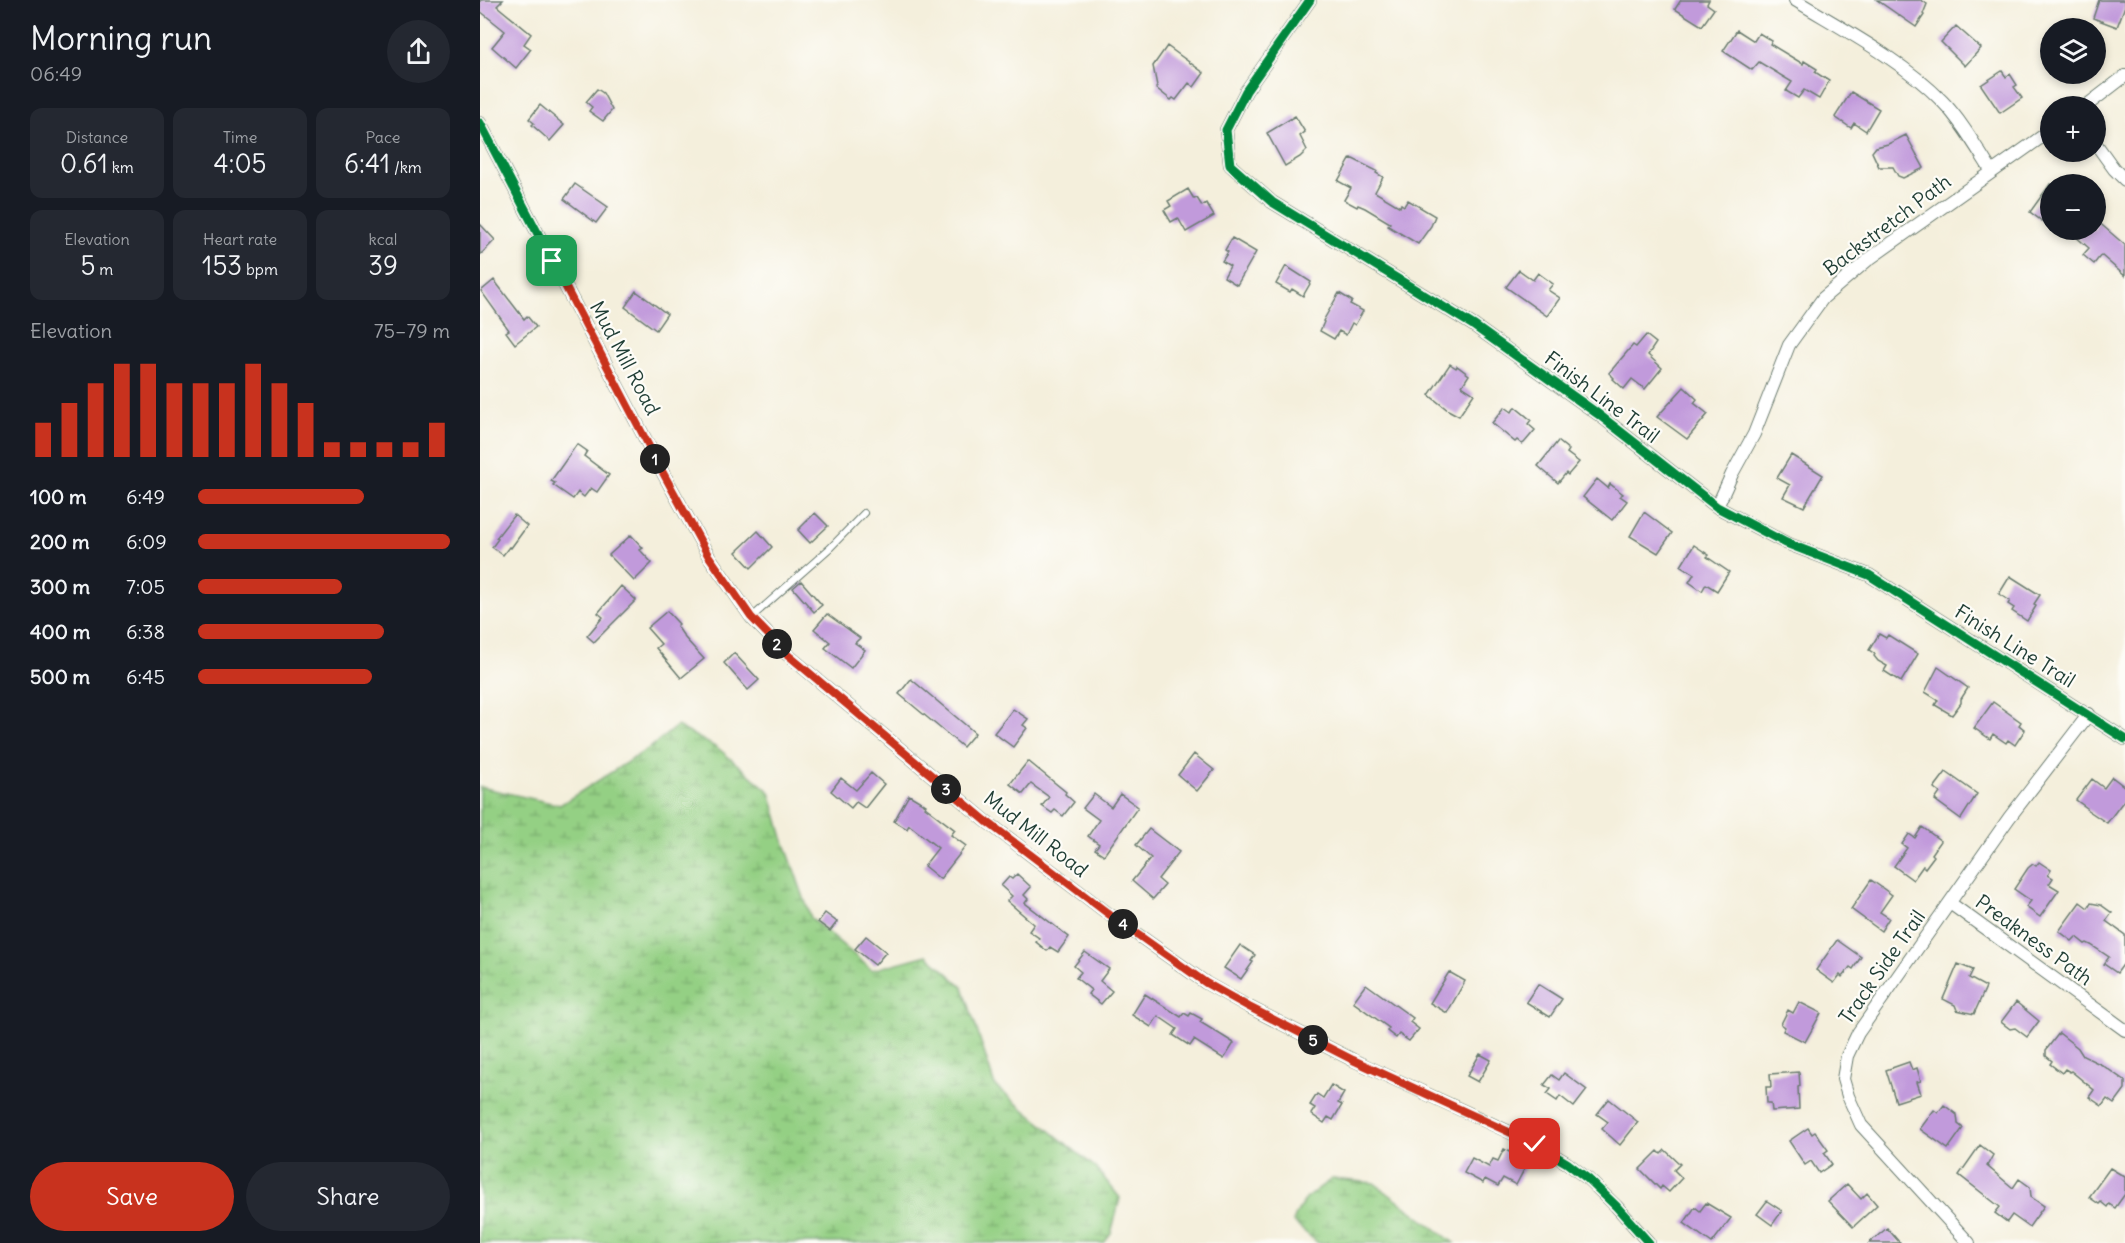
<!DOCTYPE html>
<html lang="en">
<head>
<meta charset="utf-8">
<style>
  body { margin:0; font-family:Delius,sans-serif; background:#242831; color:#f1f3f6; height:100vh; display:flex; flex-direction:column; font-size:22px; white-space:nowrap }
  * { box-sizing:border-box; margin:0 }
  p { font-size:20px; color:#9ea1a6 }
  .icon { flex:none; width:33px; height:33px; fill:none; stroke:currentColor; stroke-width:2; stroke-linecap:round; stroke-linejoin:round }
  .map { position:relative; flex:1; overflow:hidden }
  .side { display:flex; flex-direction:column; background:#171b24; width:480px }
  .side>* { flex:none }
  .buttons { position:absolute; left:1560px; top:18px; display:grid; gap:12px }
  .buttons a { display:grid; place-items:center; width:66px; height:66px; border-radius:50%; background:#171b24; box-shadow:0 3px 9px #0003; font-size:30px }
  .pin { position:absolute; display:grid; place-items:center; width:51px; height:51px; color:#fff; margin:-26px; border-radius:12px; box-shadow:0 3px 9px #0006 }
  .km { position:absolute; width:30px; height:30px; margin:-15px; border-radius:50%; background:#222; color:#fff; font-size:16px; line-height:30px; text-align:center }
  .round { display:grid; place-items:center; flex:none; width:63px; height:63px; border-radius:32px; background:#242831 }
  .summary { display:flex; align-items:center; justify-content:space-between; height:102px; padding:0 30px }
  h1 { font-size:33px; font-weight:600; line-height:45px }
  .stats { display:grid; grid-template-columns:repeat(3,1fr); gap:9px; height:102px; padding:6px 30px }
  .stats div { display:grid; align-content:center; border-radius:12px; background:#242831; text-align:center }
  .stats b { font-size:26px; font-weight:600 }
  .stats small { font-size:16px; font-weight:400 }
  .stats p { font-size:16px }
  .chart { height:168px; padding:12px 30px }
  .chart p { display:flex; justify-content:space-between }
  .chart svg { width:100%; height:108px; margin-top:6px; stroke:#c8321e; stroke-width:6 }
  .action { display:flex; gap:12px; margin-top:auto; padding:12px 30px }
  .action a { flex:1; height:69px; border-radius:36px; background:#c8321e; color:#fff; font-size:24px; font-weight:600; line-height:69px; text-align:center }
  .action a+a { background:#242831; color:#f1f3f6 }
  ul { padding:0 30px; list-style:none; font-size:20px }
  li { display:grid; grid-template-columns:96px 72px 1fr; align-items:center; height:45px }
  li i { height:15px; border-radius:8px; background:#c8321e }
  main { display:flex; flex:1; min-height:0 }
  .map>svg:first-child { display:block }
  .wetland { fill:url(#wetland-marsh); stroke:#5a865c; stroke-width:1.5 }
  .building { fill:#c19adb }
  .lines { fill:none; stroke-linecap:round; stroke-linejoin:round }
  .lane-casing { stroke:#6a7b6f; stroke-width:8 }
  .street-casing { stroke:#6a7b6f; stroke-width:14 }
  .lane { stroke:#fff; stroke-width:6 }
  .street { stroke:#fff; stroke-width:12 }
  .cycleway-casing { stroke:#fdfcf7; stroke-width:13 }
  .cycleway { stroke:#00873e; stroke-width:9 }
  .route-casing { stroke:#fff; stroke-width:12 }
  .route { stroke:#c8321e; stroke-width:8 }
  .labels { text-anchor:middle; stroke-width:4.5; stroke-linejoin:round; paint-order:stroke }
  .street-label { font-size:20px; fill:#1f3d34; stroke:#fdfcf7 }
</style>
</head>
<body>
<main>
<section class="side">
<div class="summary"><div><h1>Morning run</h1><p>06:49</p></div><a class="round"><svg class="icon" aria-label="share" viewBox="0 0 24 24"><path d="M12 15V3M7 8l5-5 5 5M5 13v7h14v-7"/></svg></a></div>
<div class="stats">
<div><p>Distance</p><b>0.61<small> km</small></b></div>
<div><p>Time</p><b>4:05</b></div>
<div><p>Pace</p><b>6:41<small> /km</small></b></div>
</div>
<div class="stats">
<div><p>Elevation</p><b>5<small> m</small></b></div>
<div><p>Heart rate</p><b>153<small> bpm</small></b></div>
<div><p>kcal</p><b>39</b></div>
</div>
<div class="chart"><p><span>Elevation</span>75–79 m</p>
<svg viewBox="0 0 160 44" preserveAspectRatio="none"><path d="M5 44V30M15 44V22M25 44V14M35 44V6M45 44V6M55 44V14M65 44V14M75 44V14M85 44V6M95 44V14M105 44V22M115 44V38M125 44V38M135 44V38M145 44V38M155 44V30"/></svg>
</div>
<ul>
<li><b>100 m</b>6:49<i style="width:66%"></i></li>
<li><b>200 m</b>6:09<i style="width:100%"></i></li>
<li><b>300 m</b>7:05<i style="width:57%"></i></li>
<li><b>400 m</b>6:38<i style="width:74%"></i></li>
<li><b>500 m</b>6:45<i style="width:69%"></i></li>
</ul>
<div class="action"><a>Save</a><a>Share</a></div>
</section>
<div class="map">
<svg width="1645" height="1243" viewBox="0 0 1645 1243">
  <defs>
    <pattern id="wetland-marsh" width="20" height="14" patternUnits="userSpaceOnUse" patternTransform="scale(1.5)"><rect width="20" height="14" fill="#94d084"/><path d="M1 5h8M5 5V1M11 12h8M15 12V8" fill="none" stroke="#78aa6d"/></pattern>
  </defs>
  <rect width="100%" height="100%" fill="#fdfcf7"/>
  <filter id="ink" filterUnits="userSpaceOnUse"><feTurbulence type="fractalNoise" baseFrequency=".0167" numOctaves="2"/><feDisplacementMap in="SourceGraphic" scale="12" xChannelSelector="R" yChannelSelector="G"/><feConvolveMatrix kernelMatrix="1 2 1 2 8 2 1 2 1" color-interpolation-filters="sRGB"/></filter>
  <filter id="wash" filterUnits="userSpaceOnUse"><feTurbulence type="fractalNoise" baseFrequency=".008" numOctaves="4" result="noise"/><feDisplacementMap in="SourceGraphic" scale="24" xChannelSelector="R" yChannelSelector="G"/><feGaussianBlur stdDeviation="1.35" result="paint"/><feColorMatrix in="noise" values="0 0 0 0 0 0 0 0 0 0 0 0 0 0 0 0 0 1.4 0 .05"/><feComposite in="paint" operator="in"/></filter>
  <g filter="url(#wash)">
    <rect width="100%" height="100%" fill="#f4efdc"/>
    <!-- wetland -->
    <path class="wetland" d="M197 726 239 749 290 792 303 838 331 918 392 970 447 955 483 987 515 1086 616 1168 640 1198 631 1234 624 1243H0V787L80 805 171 747Z
      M852 1179 894 1183 974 1243H838L813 1222C821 1199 833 1192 852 1179Z"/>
    <g id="blocks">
      <!-- building -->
      <path class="building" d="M0 0H23L17 6 51 34 44 44 51 49 36 68 12 47 25 31 0 11Z
        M1201 0H1229L1227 4 1234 9 1222 26 1195 9Z
        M1397 0H1441L1447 4 1443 14 1444 15 1436 27Z
        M1619 0H1645V6L1637 27 1613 18Z
        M1476 26 1501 48 1485 66 1461 42Z
        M1257 30 1274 41 1279 33 1292 41 1290 44 1323 64 1324 61 1337 69 1335 72 1349 81 1339 99 1324 90 1318 98 1306 91 1312 82 1279 62 1272 70 1243 51Z
        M687 46 724 73 714 87 709 83 696 100 693 98 691 100 676 88 677 86 673 66Z
        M1522 71 1526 77 1530 74 1537 85 1534 87 1542 98 1520 113 1501 85Z
        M117 89 123 93 132 110 123 121 109 111 112 107 106 102Z
        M1371 92 1399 109 1386 131 1374 123 1371 128 1355 117Z
        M60 105 84 125 70 141 52 125 54 123 49 119Z
        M815 116 825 132 820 136 827 150 820 157 805 166 787 133Z
        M1426 135 1444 168 1423 178 1418 176 1413 167H1399L1392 152 1396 147 1408 144Z
        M871 158 897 171 896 173 903 177 895 192 920 207 921 204 924 206 928 200 955 216 951 226 938 244 908 226 910 223 885 208 878 205 877 207 864 200 871 188 858 181Z
        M95 184 128 207 116 223 84 199Z
        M1570 184V227L1550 212Z
        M708 189 714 199 717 198 722 206 726 203 734 216 706 232 698 218 691 222 684 210 691 206 688 201Z
        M1616 220 1645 245V276L1621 255 1614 264 1603 255 1609 248 1588 230H1616Z
        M0 224 15 240 0 255Z
        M752 238 776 252 757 285 744 277 750 266 742 261 748 252 745 250Z
        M806 266 831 282 823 296 812 289 810 292 796 284Z
        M1039 270 1053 280 1058 273 1073 284 1068 290 1080 298 1067 316 1026 287Z
        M14 280 44 319 47 316 56 327 35 344 26 332 29 330 1 291Z
        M156 291 187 314 176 330 145 307Z
        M859 293 872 301 870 304 883 311 875 325 872 323 866 335 859 331 854 339 840 331 844 322 843 321Z
        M1166 335 1176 343 1168 355 1182 368 1165 389 1152 379 1144 389 1133 379 1134 378 1129 373 1153 345 1156 347Z
        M970 364 976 368 977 366 989 375 982 386 994 394 979 416 968 410 949 395Z
        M1204 387 1217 399 1214 403 1228 414 1207 439 1177 417Z
        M1025 407 1032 412 1035 407 1051 420 1048 424 1055 430 1044 443 1042 444 1037 440 1035 442 1012 423Z
        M1078 441 1089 450 1087 453 1099 462 1088 475 1086 473 1078 483 1058 466Z
        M97 444 107 451 104 456 129 475 117 492 111 488 104 497 98 492 93 499 73 485 75 483 71 481Z
        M1311 455 1343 475 1324 507 1303 497 1310 485 1297 478Z
        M1117 479 1128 488 1130 484 1143 494 1140 496 1147 501 1132 520 1103 497Z
        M1164 512 1192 533 1178 553 1150 536Z
        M335 513 348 526 330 543 318 530Z
        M34 515 47 526 31 548 29 547 23 555 12 547 18 539 16 538Z
        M278 531 292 547 271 568 256 552Z
        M151 535 163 548 160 550 172 563 154 581 129 555Z
        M1214 545 1229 555 1227 557 1249 572 1237 591 1226 584 1222 591 1209 582 1214 574 1201 566Z
        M1530 576 1560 595 1554 604 1556 606 1547 621 1532 611 1534 608 1528 604 1530 601 1519 594Z
        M321 581 342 605 334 612 313 588Z
        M141 586 156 600 114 642 107 636 123 617 118 613Z
        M187 611 199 624 197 626 205 638 224 659 201 678 176 648 181 644 167 628Z
        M347 614 380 638 375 643 385 650 371 668 345 648 350 642 334 629Z
        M1399 634 1406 638 1408 635 1438 654 1421 682 1404 671 1407 666 1398 661 1394 656 1395 654 1389 650Z
        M254 653 279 680 268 690 244 663Z
        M1458 667 1488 688 1481 699V703L1472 715 1455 705 1458 700 1445 692Z
        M431 679 495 733 483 747 419 694Z
        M1513 702 1541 722 1539 725 1545 730 1535 745 1528 740 1526 743 1513 734 1510 739 1494 728Z
        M533 709 548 719 543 725 547 728 533 747 514 733Z
        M714 754 734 770 717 791 698 775Z
        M548 761 586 792 585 794 594 802 583 816 575 810 572 813 562 806 569 797 551 784 543 794 530 784Z
        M1466 772 1497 794 1481 819 1455 800 1460 793 1454 788Z
        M391 773 404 784 385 808 376 802 371 808 351 791 361 778 376 790Z
        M1632 777 1645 787V799L1627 823 1606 809 1607 808 1596 800 1612 779 1624 788Z
        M614 794 631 807 640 794 658 807 624 855 615 849 619 844 608 836 619 820 603 808Z
        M429 795 446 805 445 807 475 830 471 835 486 846 460 879 444 866 458 848 429 825 427 829 414 821Z
        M1442 827 1461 841 1452 854 1454 856 1445 868 1443 866 1433 880 1414 866 1427 848 1422 844 1429 834 1435 838Z
        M669 829 699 852 678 879 685 885 673 899 652 881 671 858 656 845Z
        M1559 862 1571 870 1568 875 1573 878 1569 884 1579 890 1560 917 1546 907 1551 901 1534 889 1548 868 1553 864 1556 866Z
        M537 874 551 887 544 895 548 899 545 903 589 937 578 952 570 947 567 951 556 942 559 938 549 931 554 924 527 901 532 896 521 886 529 877 532 879Z
        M1391 880 1412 895 1400 912 1409 918 1401 931 1371 909Z
        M1600 902 1608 908 1611 903 1621 905 1632 913 1626 921 1645 935V962L1637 973 1624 964 1629 957 1611 945 1607 943 1605 944 1596 937 1592 941 1579 931Z
        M345 913 357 922 350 931 338 922Z
        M386 936 406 952 395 965 375 949Z
        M1357 940 1381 957 1373 969 1370 967 1362 977 1360 975 1354 983 1336 970Z
        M760 945 775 955 771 961 773 962 761 979 744 968Z
        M605 952 629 969 620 981 632 991 621 1004 608 994 611 990 596 978 601 972 594 966Z
        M1478 964 1493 970 1489 978 1506 987 1494 1014 1477 1010 1475 1005 1463 999Z
        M969 972 985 981 967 1013 950 1003Z
        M886 984 933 1018 930 1022 939 1029 929 1041 919 1034 916 1038 907 1031 909 1028 873 1002Z
        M1058 984 1082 999 1070 1017 1046 1002Z
        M665 994 701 1017 704 1013 709 1016 711 1013 722 1019 720 1022 754 1043 744 1059 714 1040 710 1046 693 1035 697 1029 678 1016 671 1027 652 1015Z
        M1319 1002 1341 1013 1325 1042 1303 1031 1305 1027 1301 1024 1308 1010 1313 1013Z
        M1536 1002 1559 1021 1547 1037 1535 1028 1530 1029 1521 1022Z
        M1579 1033 1598 1048 1603 1056 1622 1065 1645 1081V1089L1634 1104 1627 1099 1622 1106 1609 1097 1614 1090 1591 1071 1590 1072 1585 1069 1582 1073 1570 1064 1572 1061 1566 1056V1050Z
        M1000 1054 1011 1060 998 1082 987 1076Z
        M1429 1062 1432 1070 1437 1068 1441 1081 1437 1082 1441 1094 1416 1102 1406 1070Z
        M1319 1072 1320 1086 1318 1087 1319 1109 1292 1111 1291 1103H1287L1286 1087H1291L1290 1074Z
        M1084 1073 1107 1090 1094 1107 1080 1096 1077 1101 1067 1094 1071 1089 1064 1085 1072 1075 1079 1080Z
        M851 1085 864 1093 858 1103 862 1105 853 1120 848 1117 844 1123 831 1114 835 1108 830 1105 837 1094 843 1098Z
        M1129 1099 1158 1122 1140 1145 1122 1129 1128 1122 1117 1114Z
        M1464 1105 1477 1115 1478 1124 1483 1128 1468 1149 1440 1129 1454 1110 1458 1113Z
        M1328 1128 1332 1134 1335 1132 1348 1150 1344 1153 1352 1164 1339 1173 1331 1161 1325 1165 1309 1141Z
        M1500 1145 1513 1155 1507 1166 1533 1188 1539 1179 1550 1187 1551 1197 1564 1206 1549 1227 1532 1215 1527 1222 1515 1213 1520 1207 1479 1175Z
        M1024 1149 1048 1162 1036 1185 1023 1178 1018 1186 1005 1179 1003 1183 984 1173 992 1158 1009 1167 1013 1159 1018 1161Z
        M1185 1150 1200 1164 1194 1170 1202 1178 1189 1192 1182 1186 1180 1189 1160 1169 1178 1151 1181 1154Z
        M1630 1168 1645 1177V1194L1635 1208 1629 1204 1627 1207 1621 1202 1619 1204 1609 1197Z
        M1367 1184 1381 1199 1387 1193 1397 1205 1373 1227 1348 1201Z
        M1287 1201 1302 1211 1292 1225 1277 1214Z
        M1226 1203 1251 1218 1232 1243 1204 1223 1215 1207 1220 1211Z
        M1407 1228 1420 1243H1389Z"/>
    </g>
  </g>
  <g filter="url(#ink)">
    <use href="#blocks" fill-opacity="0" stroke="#6a7b6f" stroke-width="1.5"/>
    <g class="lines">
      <!-- lane casing -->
      <g class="lane-casing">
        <path id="lane" d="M272 617 350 548 384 513"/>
      </g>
      <!-- street casing -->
      <g class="street-casing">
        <path id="street" d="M830 0 766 91 746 130 750 165 792 202 993 325 1118 414 1237 507 1306 543 1389 575 1645 739
          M1315 0C1364 30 1422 60 1462 101 1480 119 1498 150 1512 172
          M1606 106 1645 76
          M0 123 182 471 228 555 271 617 308 655 506 821 630 915 726 983 769 1007 873 1060 1055 1144 1087 1163 1108 1179 1136 1206 1169 1243
          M1616 144 1634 169 1645 180
          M1237 507 1252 474 1274 434 1309 345 1343 298 1389 259 1570 131
          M1470 903 1645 1030
          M1489 1243 1381 1125 1368 1096 1363 1079 1367 1056 1378 1033 1529 818 1609 714"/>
      </g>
      <!-- lane -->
      <use href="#lane" class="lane"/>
      <!-- street -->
      <use href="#street" class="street"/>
      <!-- cycleway casing -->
      <g class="cycleway-casing">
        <path id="cycleway" d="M830 0 766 91 746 130 750 165 792 202 993 325 1118 414 1237 507 1306 543 1389 575 1645 739
          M0 123 182 471 228 555 271 617 308 655 506 821 630 915 726 983 769 1007 873 1060 1055 1144 1087 1163 1108 1179 1136 1206 1169 1243"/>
      </g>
      <!-- cycleway -->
      <use href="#cycleway" class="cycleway"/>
    </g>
  </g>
  <g class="lines" filter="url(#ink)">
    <!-- route casing -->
    <g class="route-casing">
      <path id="route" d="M72 261 182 471 228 555 271 617 308 655 506 821 630 915 726 983 769 1007 873 1060 1055 1144"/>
    </g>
    <!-- route -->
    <use href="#route" class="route"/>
  </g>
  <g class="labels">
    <!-- street labels -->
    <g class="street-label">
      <text transform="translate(1407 225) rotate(-37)" y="7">Backstretch Path</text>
      <text transform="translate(145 358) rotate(62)" y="7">Mud Mill Road</text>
      <text transform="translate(1122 397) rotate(37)" y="7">Finish Line Trail</text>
      <text transform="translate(1535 646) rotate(32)" y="7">Finish Line Trail</text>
      <text transform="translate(556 834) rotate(38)" y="7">Mud Mill Road</text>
      <text transform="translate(1554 940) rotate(36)" y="7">Preakness Path</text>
      <text transform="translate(1402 967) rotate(-55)" y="7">Track Side Trail</text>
    </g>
  </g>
</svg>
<div class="buttons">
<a><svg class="icon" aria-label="layers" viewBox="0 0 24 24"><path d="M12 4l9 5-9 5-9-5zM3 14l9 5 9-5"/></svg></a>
<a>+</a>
<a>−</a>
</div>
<div class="pin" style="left:72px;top:261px;background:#1e9e55"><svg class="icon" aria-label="arrive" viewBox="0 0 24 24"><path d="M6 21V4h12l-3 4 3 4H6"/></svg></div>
<div class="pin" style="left:1055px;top:1144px;background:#d93025"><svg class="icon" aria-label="check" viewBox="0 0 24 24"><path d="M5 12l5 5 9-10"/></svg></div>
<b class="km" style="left:175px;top:459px">1</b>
<b class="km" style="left:297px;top:644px">2</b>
<b class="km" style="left:466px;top:789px">3</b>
<b class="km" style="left:643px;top:924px">4</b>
<b class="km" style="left:833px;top:1040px">5</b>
</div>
</main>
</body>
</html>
